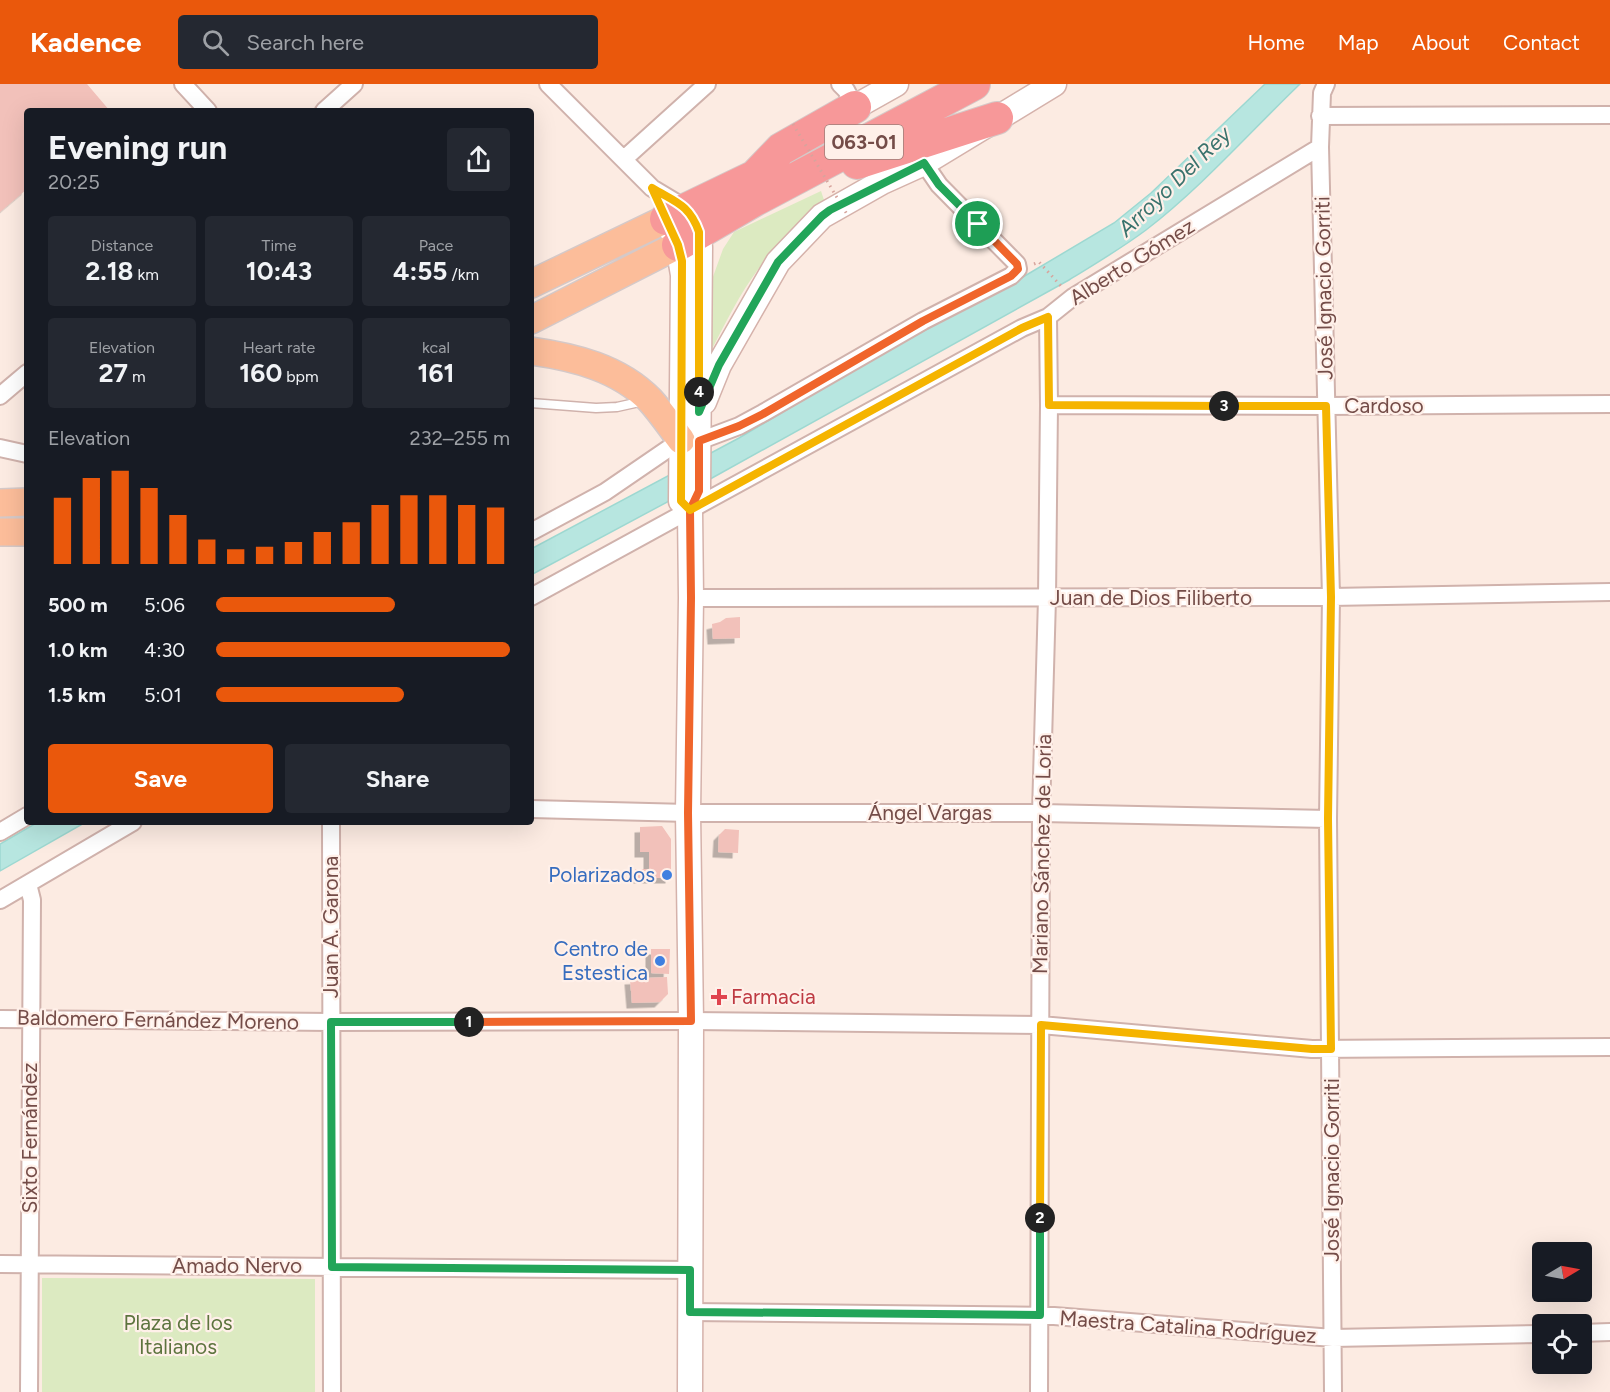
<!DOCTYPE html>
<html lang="en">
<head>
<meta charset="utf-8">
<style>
  body { margin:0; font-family:Figtree,sans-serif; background:#242831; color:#f1f3f6; height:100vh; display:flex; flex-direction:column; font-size:22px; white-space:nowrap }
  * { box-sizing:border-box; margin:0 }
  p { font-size:20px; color:#9ea1a6 }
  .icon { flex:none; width:33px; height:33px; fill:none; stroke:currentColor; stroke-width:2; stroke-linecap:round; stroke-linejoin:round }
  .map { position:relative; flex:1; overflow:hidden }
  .panel { position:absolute; left:24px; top:24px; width:510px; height:717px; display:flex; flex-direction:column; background:#171b24; border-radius:6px; box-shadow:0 6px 24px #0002 }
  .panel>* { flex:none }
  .needle { width:39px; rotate:80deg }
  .controls { position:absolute; left:1532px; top:1158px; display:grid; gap:12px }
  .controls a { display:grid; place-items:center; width:60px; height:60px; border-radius:6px; background:#171b24; box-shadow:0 6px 24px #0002; font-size:30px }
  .pin { position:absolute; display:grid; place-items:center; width:51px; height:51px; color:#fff; margin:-26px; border:3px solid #fff; border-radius:50%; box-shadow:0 2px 6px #0007 }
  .km { position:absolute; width:30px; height:30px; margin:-15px; border-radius:50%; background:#222; color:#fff; font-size:16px; line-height:30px; text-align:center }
  .round { display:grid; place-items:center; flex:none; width:63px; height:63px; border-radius:6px; background:#242831 }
  .summary { display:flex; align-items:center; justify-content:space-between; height:102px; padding:0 24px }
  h1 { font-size:33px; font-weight:700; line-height:45px }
  .figures { display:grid; grid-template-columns:repeat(3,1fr); gap:9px; height:102px; padding:6px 24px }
  .figures div { display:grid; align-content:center; border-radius:6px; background:#242831; text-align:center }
  .figures b { font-size:26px; font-weight:700 }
  .figures small { font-size:16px; font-weight:400 }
  .figures p { font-size:16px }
  .chart { height:168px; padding:12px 24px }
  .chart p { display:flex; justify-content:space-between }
  .chart svg { width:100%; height:108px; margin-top:6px; stroke:#ea580c; stroke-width:6 }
  .cta { display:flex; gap:12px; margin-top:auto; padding:12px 24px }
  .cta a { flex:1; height:69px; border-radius:6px; background:#ea580c; color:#fff; font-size:24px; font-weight:700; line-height:69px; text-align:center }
  .cta a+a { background:#242831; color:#f1f3f6 }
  ul { padding:0 24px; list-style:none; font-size:20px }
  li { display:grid; grid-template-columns:96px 72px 1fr; align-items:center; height:45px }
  li i { height:15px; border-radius:8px; background:#ea580c }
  header { display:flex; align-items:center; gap:36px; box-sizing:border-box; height:84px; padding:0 30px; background:#ea580c; color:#fff }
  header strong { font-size:28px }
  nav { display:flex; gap:33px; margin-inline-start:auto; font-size:21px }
  .search { width:420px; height:54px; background:#242831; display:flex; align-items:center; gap:15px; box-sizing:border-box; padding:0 21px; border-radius:6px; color:#9ea1a6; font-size:22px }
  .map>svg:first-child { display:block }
  .green { fill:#dceac1 }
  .water { fill:#b7e6e0; stroke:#9dd8d1; stroke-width:1.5 }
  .building { fill:#f2c1ba; filter:url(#shadow) }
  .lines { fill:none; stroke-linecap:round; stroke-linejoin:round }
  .lane-casing { stroke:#d0b2ac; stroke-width:11 }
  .street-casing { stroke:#d0b2ac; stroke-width:20 }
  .secondary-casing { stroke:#d5b2ab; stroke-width:27 }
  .primary-casing { stroke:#d5c9c8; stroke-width:30 }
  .highway-casing { stroke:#d5c9c8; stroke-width:34 }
  .path { stroke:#d7a49d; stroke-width:3; stroke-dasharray:1.5 4.5; stroke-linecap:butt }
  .lane { stroke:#fff; stroke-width:8 }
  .street { stroke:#fff; stroke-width:16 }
  .secondary { stroke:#fff; stroke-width:24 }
  .primary { stroke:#fcbd9a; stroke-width:27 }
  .highway { stroke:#f79899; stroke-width:32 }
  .path-bridge { stroke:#d7a49d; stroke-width:3; stroke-dasharray:1.5 4.5; stroke-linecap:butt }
  .split-1-casing { stroke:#fff; stroke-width:12 }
  .split-2-casing { stroke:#fff; stroke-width:12 }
  .split-3-casing { stroke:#fff; stroke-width:12 }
  .split-4-casing { stroke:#fff; stroke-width:12 }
  .split-5-casing { stroke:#fff; stroke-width:12 }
  .split-1 { stroke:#f0652b; stroke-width:8 }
  .split-2 { stroke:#22a559; stroke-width:8 }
  .split-3 { stroke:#f5b400; stroke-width:8 }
  .split-4 { stroke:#f5b400; stroke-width:8 }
  .split-5 { stroke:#22a559; stroke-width:8 }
  .shop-dot { fill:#3f7fe0; stroke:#fff0e9; stroke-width:2 }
  .health-dot { fill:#e0444e; stroke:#fff0e9; stroke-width:2 }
  .labels { text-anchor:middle; stroke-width:4.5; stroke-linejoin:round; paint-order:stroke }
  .shield { fill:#fff0e9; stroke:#9e7d78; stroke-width:1.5 }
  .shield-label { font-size:20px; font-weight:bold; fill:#744c48 }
  .street-label { font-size:21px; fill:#744c48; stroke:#fff0e9 }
  .shop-label { font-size:21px; fill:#366cbe; stroke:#fff0e9; text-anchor:end }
  .health-label { font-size:21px; fill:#be3a42; stroke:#fff0e9; text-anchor:start }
  .park-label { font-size:21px; fill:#5d743e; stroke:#fff0e9 }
  .water-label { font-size:22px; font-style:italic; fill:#3a736d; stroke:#fff0e9 }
</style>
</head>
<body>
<header>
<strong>Kadence</strong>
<div class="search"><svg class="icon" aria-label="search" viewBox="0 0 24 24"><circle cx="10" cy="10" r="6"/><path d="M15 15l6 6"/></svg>Search here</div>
<nav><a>Home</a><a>Map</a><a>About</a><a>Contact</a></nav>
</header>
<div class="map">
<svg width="1610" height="1308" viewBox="0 0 1610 1308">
  <defs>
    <filter id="shadow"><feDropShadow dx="-5.5" dy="5.5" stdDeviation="0" flood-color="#0004"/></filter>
  </defs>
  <rect width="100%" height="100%" fill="#fcebe2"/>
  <!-- green -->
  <path class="green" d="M821 107 824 116C799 141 772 165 752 194 734 220 721 248 707 275L710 201 723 165 734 148Z
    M42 1194 315 1195V1308H42Z"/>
  <!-- water -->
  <path class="water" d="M1265 0H1300C1249 49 1202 103 1146 146 1122 164 1095 180 1069 196L712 394 531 491V465L739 354 872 275 1023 193 1114 139 1151 109Z
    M38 738H86L0 787V760Z"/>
  <!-- building -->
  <path class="building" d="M0 0H87L110 27H27V105L0 128Z
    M740 533V554L713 555 712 540 720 538 726 534Z
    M662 742 671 755V794H635V785H649V768H640V743Z
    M725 745 739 746 738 769 718 768 719 751Z
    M651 865H670L669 890 651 889Z
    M667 893 668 910 660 918 632 919 630 895Z"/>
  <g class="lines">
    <!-- lane casing -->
    <g class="lane-casing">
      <path id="lane" d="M531 319 596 324 617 323 644 317"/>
    </g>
    <!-- street casing -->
    <g class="street-casing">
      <path id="street" d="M183 0 208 27
        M548 0 652 104 687 125
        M840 0 846 6 855 23
        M1326 0 1322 9 1320 63 1331 513 1328 735 1333 1308
        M324 27 354 0
        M1320 32 1610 31
        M624 75 707 0
        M0 312 27 289
        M1049 321 1326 322 1610 320
        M699 357 739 342 763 329 923 237 1011 192 1018 185 1017 180 939 101 924 79
        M0 364 27 370
        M531 448 605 408 681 356
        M531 513 1022 244 1048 233 1073 213 1320 63
        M691 514 1331 513 1610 508
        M531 725 688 729H1041L1328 735
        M331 738 332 1308
        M0 748 27 732
        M28 800 32 816 29 1308
        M0 816 133 738
        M0 935 331 938 691 937 1041 941 1312 965 1610 963
        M0 1180 690 1186
        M690 1228 1054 1232 1333 1254 1542 1250
        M1581 1249 1610 1248
        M1039 1308 1041 729 1047 514 1049 321 1048 233"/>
    </g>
    <!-- secondary casing -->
    <g class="secondary-casing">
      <path id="secondary" d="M855 23 896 0
        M671 145 678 161 683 191 681 417 690 426
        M704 318 719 281 778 178 822 132 882 98 924 79 1054 0
        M690 1308 691 937 688 729 691 514 690 426 698 407 700 163 698 148 694 134"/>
    </g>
    <!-- primary casing -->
    <g class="primary-casing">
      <path id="primary" d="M531 200 666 135
        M531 236 678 161
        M531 267C574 273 619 284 650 316 661 328 671 343 681 356
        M0 419 27 418
        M0 448H27"/>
    </g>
    <!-- highway casing -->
    <g class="highway-casing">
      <path id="highway" d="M857 79 997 34
        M755 92 781 65 855 23
        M666 135 774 83
        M678 161 755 116 974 0"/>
    </g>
    <!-- path -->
    <path class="path" d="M1034 180 1039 178 1061 202"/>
    <!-- lane -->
    <use href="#lane" class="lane"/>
    <!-- street -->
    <use href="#street" class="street"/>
    <!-- secondary -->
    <use href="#secondary" class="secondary"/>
    <!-- primary -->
    <use href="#primary" class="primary"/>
    <!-- highway -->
    <use href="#highway" class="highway"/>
    <!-- path-bridge -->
    <path class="path-bridge" d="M793 40 848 132"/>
  </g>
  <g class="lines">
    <!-- split-1 casing -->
    <g class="split-1-casing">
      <path id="split-1" d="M469 938 691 937 688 729 691 514 690 426 699 407V357L739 342 763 330 923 237 1011 192 1018 185 1017 180 978 140"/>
    </g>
    <!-- split-2 casing -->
    <g class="split-2-casing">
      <path id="split-2" d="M469 938H331L332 1183 690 1186V1228L1040 1231V1134"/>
    </g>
    <!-- split-3 casing -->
    <g class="split-3-casing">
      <path id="split-3" d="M1040 1134 1041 941 1312 965H1331L1328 735 1331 513 1326 322H1224"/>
    </g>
    <!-- split-4 casing -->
    <g class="split-4-casing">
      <path id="split-4" d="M699 308V148C689 120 675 118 652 104L678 161 682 177 681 417 690 426 1022 244 1048 233 1049 321 1224 322"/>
    </g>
    <!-- split-5 casing -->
    <g class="split-5-casing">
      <path id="split-5" d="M699 308V328L719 281 778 178 822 132 830 126 924 79 939 101 978 140"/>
    </g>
    <!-- split-1 -->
    <use href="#split-1" class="split-1"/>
    <!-- split-2 -->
    <use href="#split-2" class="split-2"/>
    <!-- split-3 -->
    <use href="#split-3" class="split-3"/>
    <!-- split-4 -->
    <use href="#split-4" class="split-4"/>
    <!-- split-5 -->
    <use href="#split-5" class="split-5"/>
  </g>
  <!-- markers -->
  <g class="shop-dot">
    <circle cx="667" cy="791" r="6"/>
    <circle cx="660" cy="877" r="6"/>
  </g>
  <path class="health-dot" d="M716 904h6v6h6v6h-6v6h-6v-6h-6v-6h6z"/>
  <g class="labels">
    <!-- shield labels -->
    <rect class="shield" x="825" y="41" width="78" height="34" rx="4.5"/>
    <g class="shield-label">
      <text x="864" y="65">063-01</text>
    </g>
    <!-- street labels -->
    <g class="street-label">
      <text transform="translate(1132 178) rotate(-32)" y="7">Alberto Gómez</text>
      <text transform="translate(1324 204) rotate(-91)" y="7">José Ignacio Gorriti</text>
      <text x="1384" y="329">Cardoso</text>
      <text x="1151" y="521">Juan de Dios Filiberto</text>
      <text x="930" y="736">Ángel Vargas</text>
      <text transform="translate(1042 770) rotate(-89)" y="7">Mariano Sánchez de Loria</text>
      <text transform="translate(331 843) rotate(-90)" y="7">Juan A. Garona</text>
      <text transform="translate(158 936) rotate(1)" y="7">Baldomero Fernández Moreno</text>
      <text transform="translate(30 1054) rotate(-90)" y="7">Sixto Fernández</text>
      <text transform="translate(1332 1086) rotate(-90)" y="7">José Ignacio Gorriti</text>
      <text x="237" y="1189">Amado Nervo</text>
      <text transform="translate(1188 1243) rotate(4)" y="7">Maestra Catalina Rodríguez</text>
    </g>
    <!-- shop labels -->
    <g class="shop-label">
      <text x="655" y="798">Polarizados</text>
      <text x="648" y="872">Centro de<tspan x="648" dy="24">Estestica</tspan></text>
    </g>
    <!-- health labels -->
    <g class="health-label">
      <text x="731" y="920">Farmacia</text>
    </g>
    <!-- park labels -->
    <g class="park-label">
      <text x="178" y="1246">Plaza de los<tspan x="178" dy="24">Italianos</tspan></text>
    </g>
    <!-- water labels -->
    <g class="water-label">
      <text transform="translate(1174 97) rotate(-44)" y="8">Arroyo Del Rey</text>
    </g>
  </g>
</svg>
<div class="controls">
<a><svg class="needle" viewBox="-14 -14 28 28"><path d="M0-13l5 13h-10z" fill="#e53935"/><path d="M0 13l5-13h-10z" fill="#9ea1a6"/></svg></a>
<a><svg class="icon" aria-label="locate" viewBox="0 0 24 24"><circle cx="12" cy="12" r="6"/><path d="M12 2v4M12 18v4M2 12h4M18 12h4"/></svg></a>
</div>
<div class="pin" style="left:978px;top:140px;background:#1e9e55"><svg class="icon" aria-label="arrive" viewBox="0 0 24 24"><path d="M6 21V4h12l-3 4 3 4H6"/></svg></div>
<b class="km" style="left:469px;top:938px">1</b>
<b class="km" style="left:1040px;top:1134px">2</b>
<b class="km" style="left:1224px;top:322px">3</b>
<b class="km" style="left:699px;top:308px">4</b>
<section class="panel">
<div class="summary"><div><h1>Evening run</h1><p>20:25</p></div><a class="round"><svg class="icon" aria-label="share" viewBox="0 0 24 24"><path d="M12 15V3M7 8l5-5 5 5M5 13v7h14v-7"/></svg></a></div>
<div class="figures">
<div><p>Distance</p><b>2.18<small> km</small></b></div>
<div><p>Time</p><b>10:43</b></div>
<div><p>Pace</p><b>4:55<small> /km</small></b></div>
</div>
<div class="figures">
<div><p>Elevation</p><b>27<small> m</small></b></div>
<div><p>Heart rate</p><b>160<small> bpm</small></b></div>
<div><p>kcal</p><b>161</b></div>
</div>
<div class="chart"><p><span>Elevation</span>232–255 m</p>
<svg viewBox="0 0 160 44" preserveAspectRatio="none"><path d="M5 44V17M15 44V9M25 44V6M35 44V13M45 44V24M55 44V34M65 44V38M75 44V37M85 44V35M95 44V31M105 44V27M115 44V20M125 44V16M135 44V16M145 44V20M155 44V21"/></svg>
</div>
<ul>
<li><b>500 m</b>5:06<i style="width:61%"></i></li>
<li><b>1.0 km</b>4:30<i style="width:100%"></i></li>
<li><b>1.5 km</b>5:01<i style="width:64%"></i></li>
</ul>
<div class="cta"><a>Save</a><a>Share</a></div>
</section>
</div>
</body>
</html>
